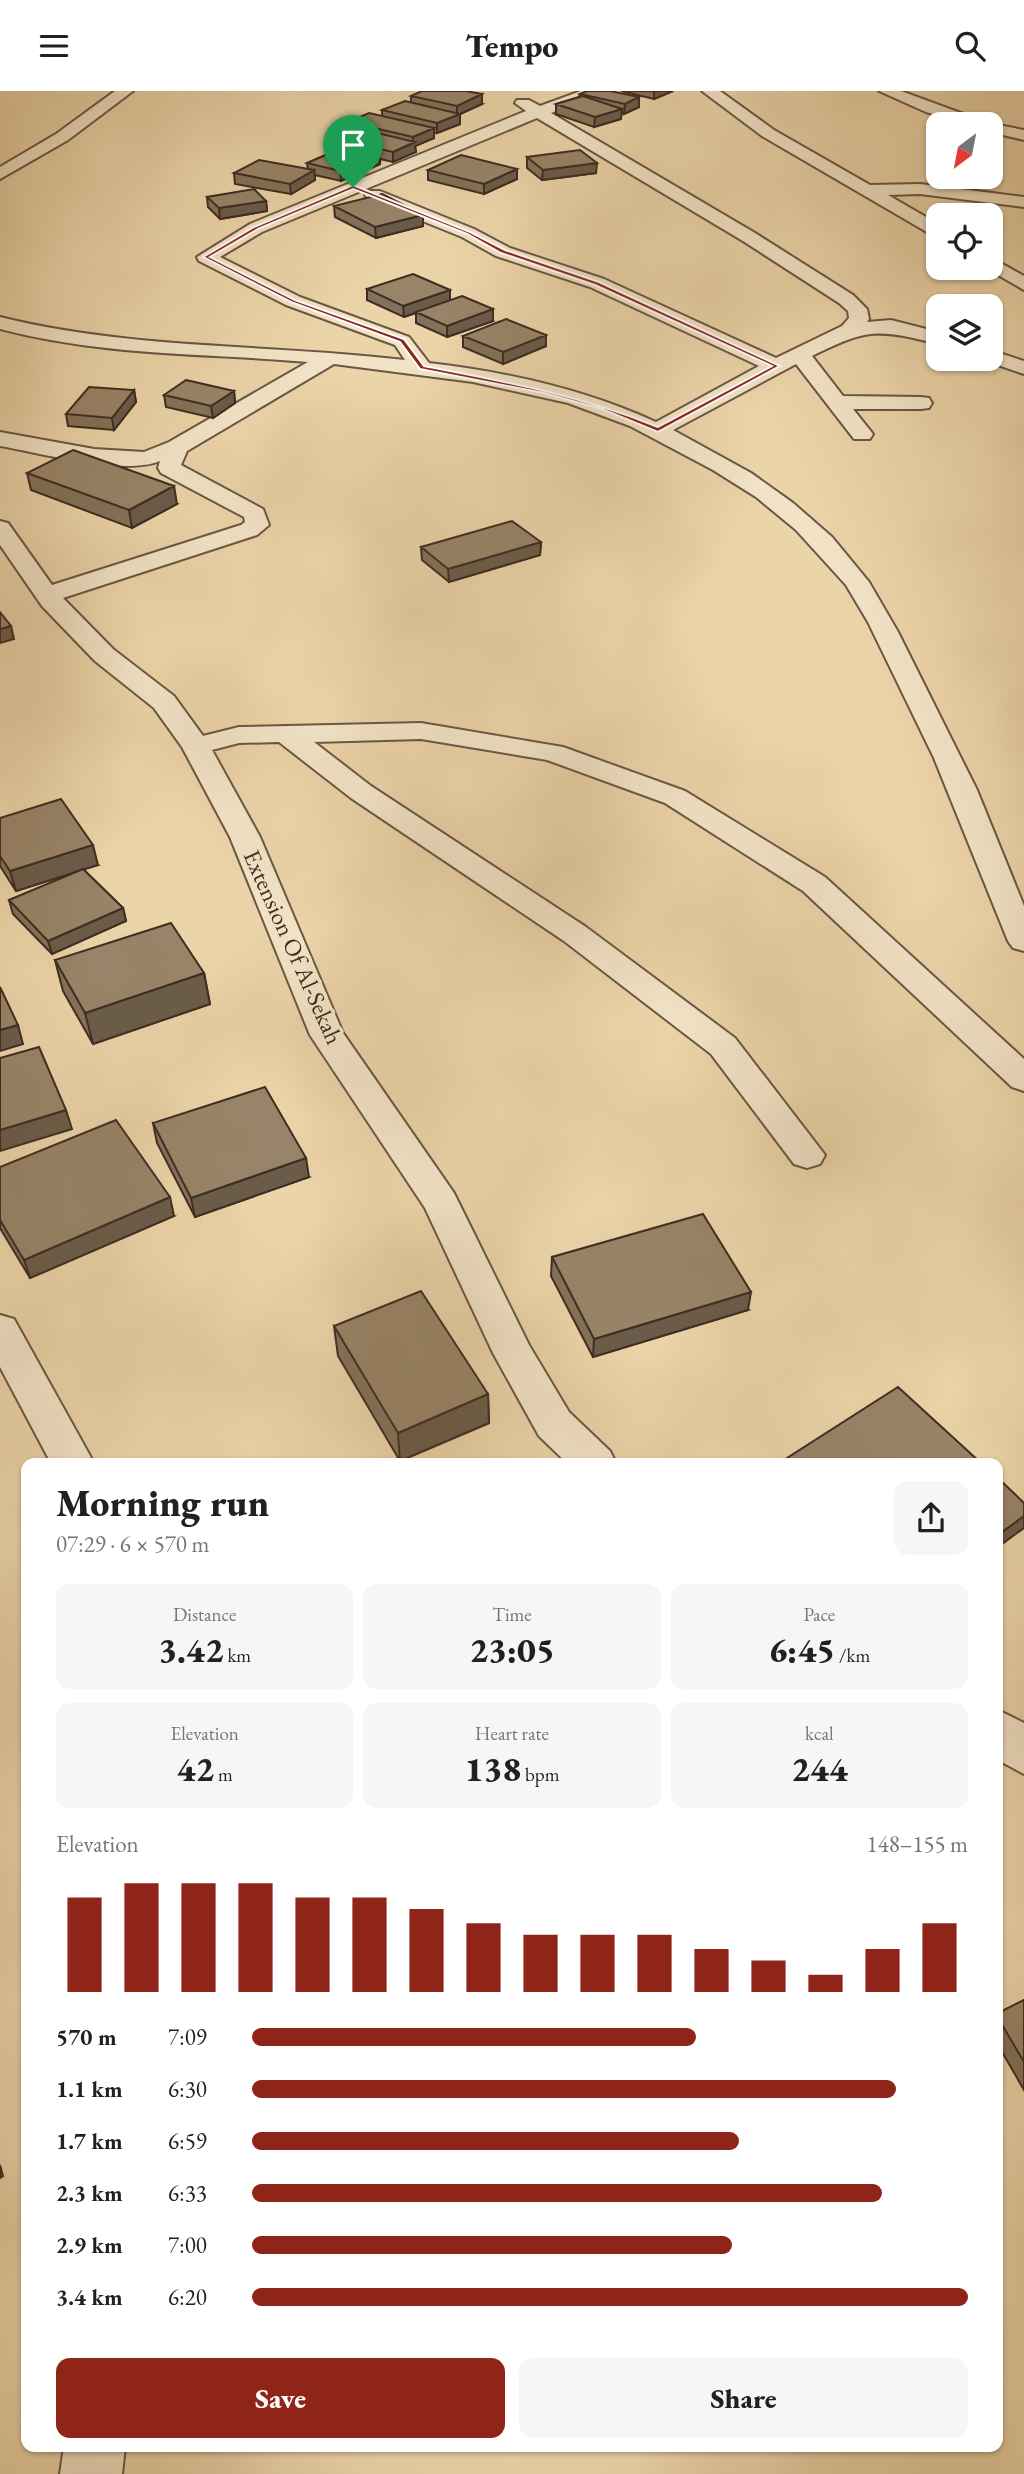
<!DOCTYPE html>
<html lang="en">
<head>
<meta charset="utf-8">
<style>
  body { margin:0; font-family:"EB Garamond",serif; background:#f6f6f6; color:#202124; height:100vh; display:flex; flex-direction:column; font-size:26px; white-space:nowrap }
  * { box-sizing:border-box; margin:0 }
  p { font-size:23px; color:#757577 }
  .icon { flex:none; width:38px; height:38px; fill:none; stroke:currentColor; stroke-width:2; stroke-linecap:round; stroke-linejoin:round }
  .map { position:relative; flex:1; overflow:hidden }
  .panel { position:absolute; left:21px; top:1367px; width:982px; height:994px; display:flex; flex-direction:column; background:#fff; border-radius:14px; box-shadow:0 2px 5px #0004 }
  .panel>* { flex:none }
  .needle { width:46px; rotate:212deg }
  .controls { position:absolute; left:926px; top:21px; display:grid; gap:14px }
  .controls a { display:grid; place-items:center; width:77px; height:77px; border-radius:14px; background:#fff; box-shadow:0 2px 5px #0004; font-size:35px }
  .pin { position:absolute; display:grid; place-items:center; width:60px; height:60px; color:#fff; margin:-72px -30px; border-radius:50% 50% 50% 0; rotate:-45deg; box-shadow:0 0 7px #0007 }
  .pin .icon { rotate:45deg }
  .round { display:grid; place-items:center; flex:none; width:74px; height:74px; border-radius:14px; background:#f6f6f6 }
  .head { display:flex; align-items:center; justify-content:space-between; height:119px; padding:0 35px }
  h1 { font-size:38px; font-weight:800; line-height:52px }
  .stats { display:grid; grid-template-columns:repeat(3,1fr); gap:10px; height:119px; padding:7px 35px }
  .stats div { display:grid; align-content:center; border-radius:14px; background:#f6f6f6; text-align:center }
  .stats b { font-size:35px; font-weight:800 }
  .stats small { font-size:19px; font-weight:400 }
  .stats p { font-size:19px }
  .chart { height:196px; padding:14px 35px }
  .chart p { display:flex; justify-content:space-between }
  .chart svg { width:100%; height:126px; margin-top:7px; stroke:#8f2418; stroke-width:6 }
  .action { display:flex; gap:14px; margin-top:auto; padding:14px 35px }
  .action a { flex:1; height:80px; border-radius:14px; background:#8f2418; color:#fff; font-size:28px; font-weight:800; line-height:80px; text-align:center }
  .action a+a { background:#f6f6f6; color:#202124 }
  ul { padding:0 35px; list-style:none; font-size:23px }
  li { display:grid; grid-template-columns:112px 84px 1fr; align-items:center; height:52px }
  li i { height:18px; border-radius:9px; background:#8f2418 }
  header { display:flex; justify-content:space-between; align-items:center; height:91px; padding:0 35px; background:#fff; font-size:32px; font-weight:800 }
  .map>svg:first-child { display:block }
  .lines { fill:none; stroke-linecap:round; stroke-linejoin:round }
  .street-casing { stroke:#6a5744; stroke-width:4 }
  .street { fill:#f2e3c6; fill-rule:evenodd }
  .wall { fill:#837259; stroke:#3f2d23; stroke-width:2 }
  .shaded-wall { fill:#6a5c49; stroke:#3f2d23; stroke-width:2 }
  .building { fill:#988468; stroke:#3f2d23; stroke-width:2 }
  .route { fill:#8f2418; stroke:#fff; stroke-width:2; fill-rule:evenodd }
  .labels { text-anchor:middle; stroke-width:7; stroke-linejoin:round; paint-order:stroke }
  .street-label { font-size:24px; fill:#3f2d23; stroke:#f2e3c6 }
</style>
</head>
<body>
<header><svg class="icon" aria-label="menu" viewBox="0 0 24 24"><path d="M4 6h16M4 12h16M4 18h16"/></svg>Tempo<svg class="icon" aria-label="search" viewBox="0 0 24 24"><circle cx="10" cy="10" r="6"/><path d="M15 15l6 6"/></svg></header>
<div class="map">
<svg width="1024" height="2383" viewBox="0 0 1024 2383">
  <rect width="100%" height="100%" fill="#ebd4a8"/>
  <filter id="stains"><feTurbulence type="fractalNoise" baseFrequency=".00286" numOctaves="4"/><feColorMatrix values="0 0 0 0 .2 0 0 0 0 .09 0 0 0 0 .02 0 0 0 .5 -.17"/></filter>
  <radialGradient id="worn" r=".72"><stop offset=".6" stop-color="#630" stop-opacity="0"/><stop offset="1" stop-color="#630" stop-opacity=".3"/></radialGradient>
  <g class="lines">
    <!-- street casing -->
    <g class="street-casing">
      <path id="street" d="M115 0H133L68 49 0 88V76L56 43Z
        M581 0H603L600 3 551 22 755 142 853 204 867 218 869 228 867 231 891 229 938 241V253C877 238 869 237 812 265L843 305 921 306 929 307 932 312 929 317 921 318H853L873 343 870 348H854L796 273 673 339 751 382 793 412 832 446 869 491 898 541 977 699 1024 815V860L1013 857 1008 850 934 667 868 531 846 494 796 439 756 406 713 379 630 335 568 312 473 291 334 273 187 360 181 374 263 418 269 434 257 444 63 507 113 558 174 605 203 645 239 636 421 632 563 656 685 700 825 786 1024 968V1000L1012 996 803 800 665 712 547 669 421 648 314 651 371 695 586 836 735 947 825 1064 820 1073 807 1077 794 1073 711 963 564 850 351 707 279 651 239 652 212 659 260 746 343 942 454 1102 529 1254 569 1321 610 1360 616 1372H567L539 1345 493 1262 425 1117 310 944 230 746 182 656 154 617 95 570 42 515 0 454V430L8 432 52 494 241 434 245 431 244 426 161 382 158 377 160 370C124 385 40 362 0 355V341L94 358 144 361 169 351 308 271C204 262 102 265 0 238V226C133 259 270 253 405 269L395 254 286 214 199 170 197 166 250 133 526 20 515 12 517 9H529L540 15ZM537 27 743 150 839 212 848 220 849 227 842 235 776 267 604 188 510 157 474 138 380 100H368L365 104 368 108 462 146 496 165 590 196 759 275 656 331C584 298 507 281 429 272L409 246 300 206 220 166 262 141Z
        M702 0H720L774 39 870 94 920 93 1024 106V116L920 103 888 104 938 133V145L932 144 762 45Z
        M879 0H901L988 32 1024 39V49L990 41V33H965L926 21Z
        M990 166 1024 185V199L986 177H990Z
        M990 259 1024 270V283L983 269 990 268Z
        M0 1224 14 1228 94 1372H51L0 1276Z
        M998 1619 1024 1632V1683L998 1669Z
        M64 2356H125L122 2383H60Z"/>
    </g>
    <!-- street -->
    <use href="#street" class="street"/>
  </g>
  <!-- wall -->
  <path class="wall" d="M621 0H673L654 8Z
    M580 3 639 6V16L624 23 621 22V28L594 36 556 23V13L579 6Z
    M411 5 482 13 460 23V33L437 42H434V47L415 55 416 61 393 71 380 68V73L341 90 315 84V89L291 103 235 93 234 82 308 78 307 72 339 58 334 57 333 47 348 40V31L382 25V19L411 11Z
    M527 66 596 82 542 89 527 77Z
    M517 78V88L484 103 428 89V79Z
    M207 106 266 110 267 120 220 128 208 116Z
    M334 115 423 135 376 147 335 126Z
    M367 198 450 209 493 230 447 246 416 232V222L404 226 367 209Z
    M546 244V255L503 273 463 256V245Z
    M134 299 136 311 114 339 68 335 66 323Z
    M234 300 235 312 213 327 166 316 164 304Z
    M27 382 177 413 132 437 31 399Z
    M541 451 540 464 449 491 422 469 421 456Z
    M0 727 98 774 83 778 123 817 126 830 52 863 13 823 9 809 82 779 16 800 0 775Z
    M55 869 204 882 210 913 93 953 63 900Z
    M153 1032 309 1086 195 1126 157 1052Z
    M0 1076 174 1125 30 1187 0 1137Z
    M552 1166 748 1219 593 1266 551 1185Z
    M334 1235 488 1303 489 1332 400 1370 338 1265Z
    M1024 1909V1999L998 1954V1922Z"/>
  <!-- shaded-wall -->
  <path class="shaded-wall" d="M654 0H673L654 8Z
    M482 3V13L460 23V33L437 42V32L457 24V15Z
    M639 6V16L624 23 625 13Z
    M622 18 621 28 594 36 595 26Z
    M434 37V47L415 55 416 61 393 71V61L413 52V46Z
    M380 63V73L341 90 340 80Z
    M597 72 596 82 542 89 543 79Z
    M517 78V88L484 103V93Z
    M314 79 315 89 291 103 290 93Z
    M266 110 267 120 220 128 219 117Z
    M423 124V135L376 147 375 136Z
    M450 199V210L404 226 403 215Z
    M493 218V230L447 246V235Z
    M546 244V255L503 273V261Z
    M134 299 136 311 114 339 112 327Z
    M234 300 235 312 213 327 211 315Z
    M174 395 177 413 132 437 129 419Z
    M541 451 540 464 449 491 448 478Z
    M11 535 14 548 0 552V538Z
    M93 754 98 774 16 800 10 780Z
    M123 817 126 830 52 863 48 850Z
    M204 882 210 913 93 953 85 922Z
    M18 934 23 953 0 960V939Z
    M66 1019 72 1038 0 1060V1039Z
    M306 1067 309 1086 195 1126 191 1107Z
    M170 1106 174 1125 30 1187 24 1169Z
    M751 1201 748 1219 593 1266 594 1248Z
    M488 1303 489 1332 400 1370 398 1342Z
    M1024 1425V1437L998 1456V1444Z
    M0 2074 3 2085 0 2087Z"/>
  <!-- building -->
  <path class="building" d="M422 0H466L482 3 457 15 411 5Z
    M587 0H610L639 6 625 13 580 3Z
    M583 5 622 18 595 26 556 13Z
    M405 10 460 23 437 32 382 19Z
    M369 22 434 37 413 46 348 31Z
    M356 37 415 51 393 61 333 47Z
    M347 55 380 63 340 80 307 72Z
    M580 59 597 72 543 79 527 66Z
    M461 64 517 78 484 93 428 79Z
    M259 69 314 79 290 93 234 82Z
    M254 98 266 110 219 117 207 106Z
    M382 103 423 124 375 136 334 115Z
    M413 183 450 199 403 215 367 198Z
    M462 205 493 218 447 235 416 221Z
    M506 228 546 244 503 261 463 245Z
    M186 289 234 300 211 315 164 304Z
    M89 296 134 299 112 327 66 323Z
    M73 359 174 395 129 419 27 382Z
    M512 430 541 451 448 478 421 456Z
    M0 521 11 535 0 538Z
    M61 708 93 754 10 780 0 765V727Z
    M83 778 123 817 48 850 9 809Z
    M171 832 204 882 85 922 55 869Z
    M0 896 18 934 0 939Z
    M39 956 66 1019 0 1039V967Z
    M265 996 306 1067 191 1107 153 1032Z
    M116 1029 170 1106 24 1169 0 1129V1076Z
    M703 1123 751 1201 594 1248 552 1166Z
    M421 1200 488 1303 398 1342 334 1235Z
    M898 1296 981 1372H787L784 1369Z
    M998 1387 1024 1412V1425L998 1444Z
    M1024 1909V1971L998 1927V1922Z"/>
  <!-- route -->
  <path class="route" d="M353 94 470 141 505 159 599 191 780 275 658 341 602 318 544 302 420 278 400 251 291 211 203 166 254 136ZM353 98 467 143 501 162 595 194 772 275 658 336C579 304 507 291 424 275L404 248 295 209 210 166 258 138Z"/>
  <g class="labels">
    <!-- street labels -->
    <g class="street-label">
      <text transform="translate(293 856) rotate(66)" y="8">Extension Of Al-Sekah</text>
    </g>
  </g>
  <rect width="100%" height="100%" filter="url(#stains)"/>
  <rect width="100%" height="100%" fill="url(#worn)"/>
</svg>
<div class="controls">
<a><svg class="needle" viewBox="-14 -14 28 28"><path d="M0-13l5 13h-10z" fill="#e53935"/><path d="M0 13l5-13h-10z" fill="#757577"/></svg></a>
<a><svg class="icon" aria-label="locate" viewBox="0 0 24 24"><circle cx="12" cy="12" r="6"/><path d="M12 2v4M12 18v4M2 12h4M18 12h4"/></svg></a>
<a><svg class="icon" aria-label="layers" viewBox="0 0 24 24"><path d="M12 4l9 5-9 5-9-5zM3 14l9 5 9-5"/></svg></a>
</div>
<div class="pin" style="left:353px;top:96px;background:#1e9e55"><svg class="icon" aria-label="arrive" viewBox="0 0 24 24"><path d="M6 21V4h12l-3 4 3 4H6"/></svg></div>
<section class="panel">
<div class="head"><div><h1>Morning run</h1><p>07:29 · 6 × 570 m</p></div><a class="round"><svg class="icon" aria-label="share" viewBox="0 0 24 24"><path d="M12 15V3M7 8l5-5 5 5M5 13v7h14v-7"/></svg></a></div>
<div class="stats">
<div><p>Distance</p><b>3.42<small> km</small></b></div>
<div><p>Time</p><b>23:05</b></div>
<div><p>Pace</p><b>6:45<small> /km</small></b></div>
</div>
<div class="stats">
<div><p>Elevation</p><b>42<small> m</small></b></div>
<div><p>Heart rate</p><b>138<small> bpm</small></b></div>
<div><p>kcal</p><b>244</b></div>
</div>
<div class="chart"><p><span>Elevation</span>148–155 m</p>
<svg viewBox="0 0 160 44" preserveAspectRatio="none"><path d="M5 44V11M15 44V6M25 44V6M35 44V6M45 44V11M55 44V11M65 44V15M75 44V20M85 44V24M95 44V24M105 44V24M115 44V29M125 44V33M135 44V38M145 44V29M155 44V20"/></svg>
</div>
<ul>
<li><b>570 m</b>7:09<i style="width:62%"></i></li>
<li><b>1.1 km</b>6:30<i style="width:90%"></i></li>
<li><b>1.7 km</b>6:59<i style="width:68%"></i></li>
<li><b>2.3 km</b>6:33<i style="width:88%"></i></li>
<li><b>2.9 km</b>7:00<i style="width:67%"></i></li>
<li><b>3.4 km</b>6:20<i style="width:100%"></i></li>
</ul>
<div class="action"><a>Save</a><a>Share</a></div>
</section>
</div>
</body>
</html>
